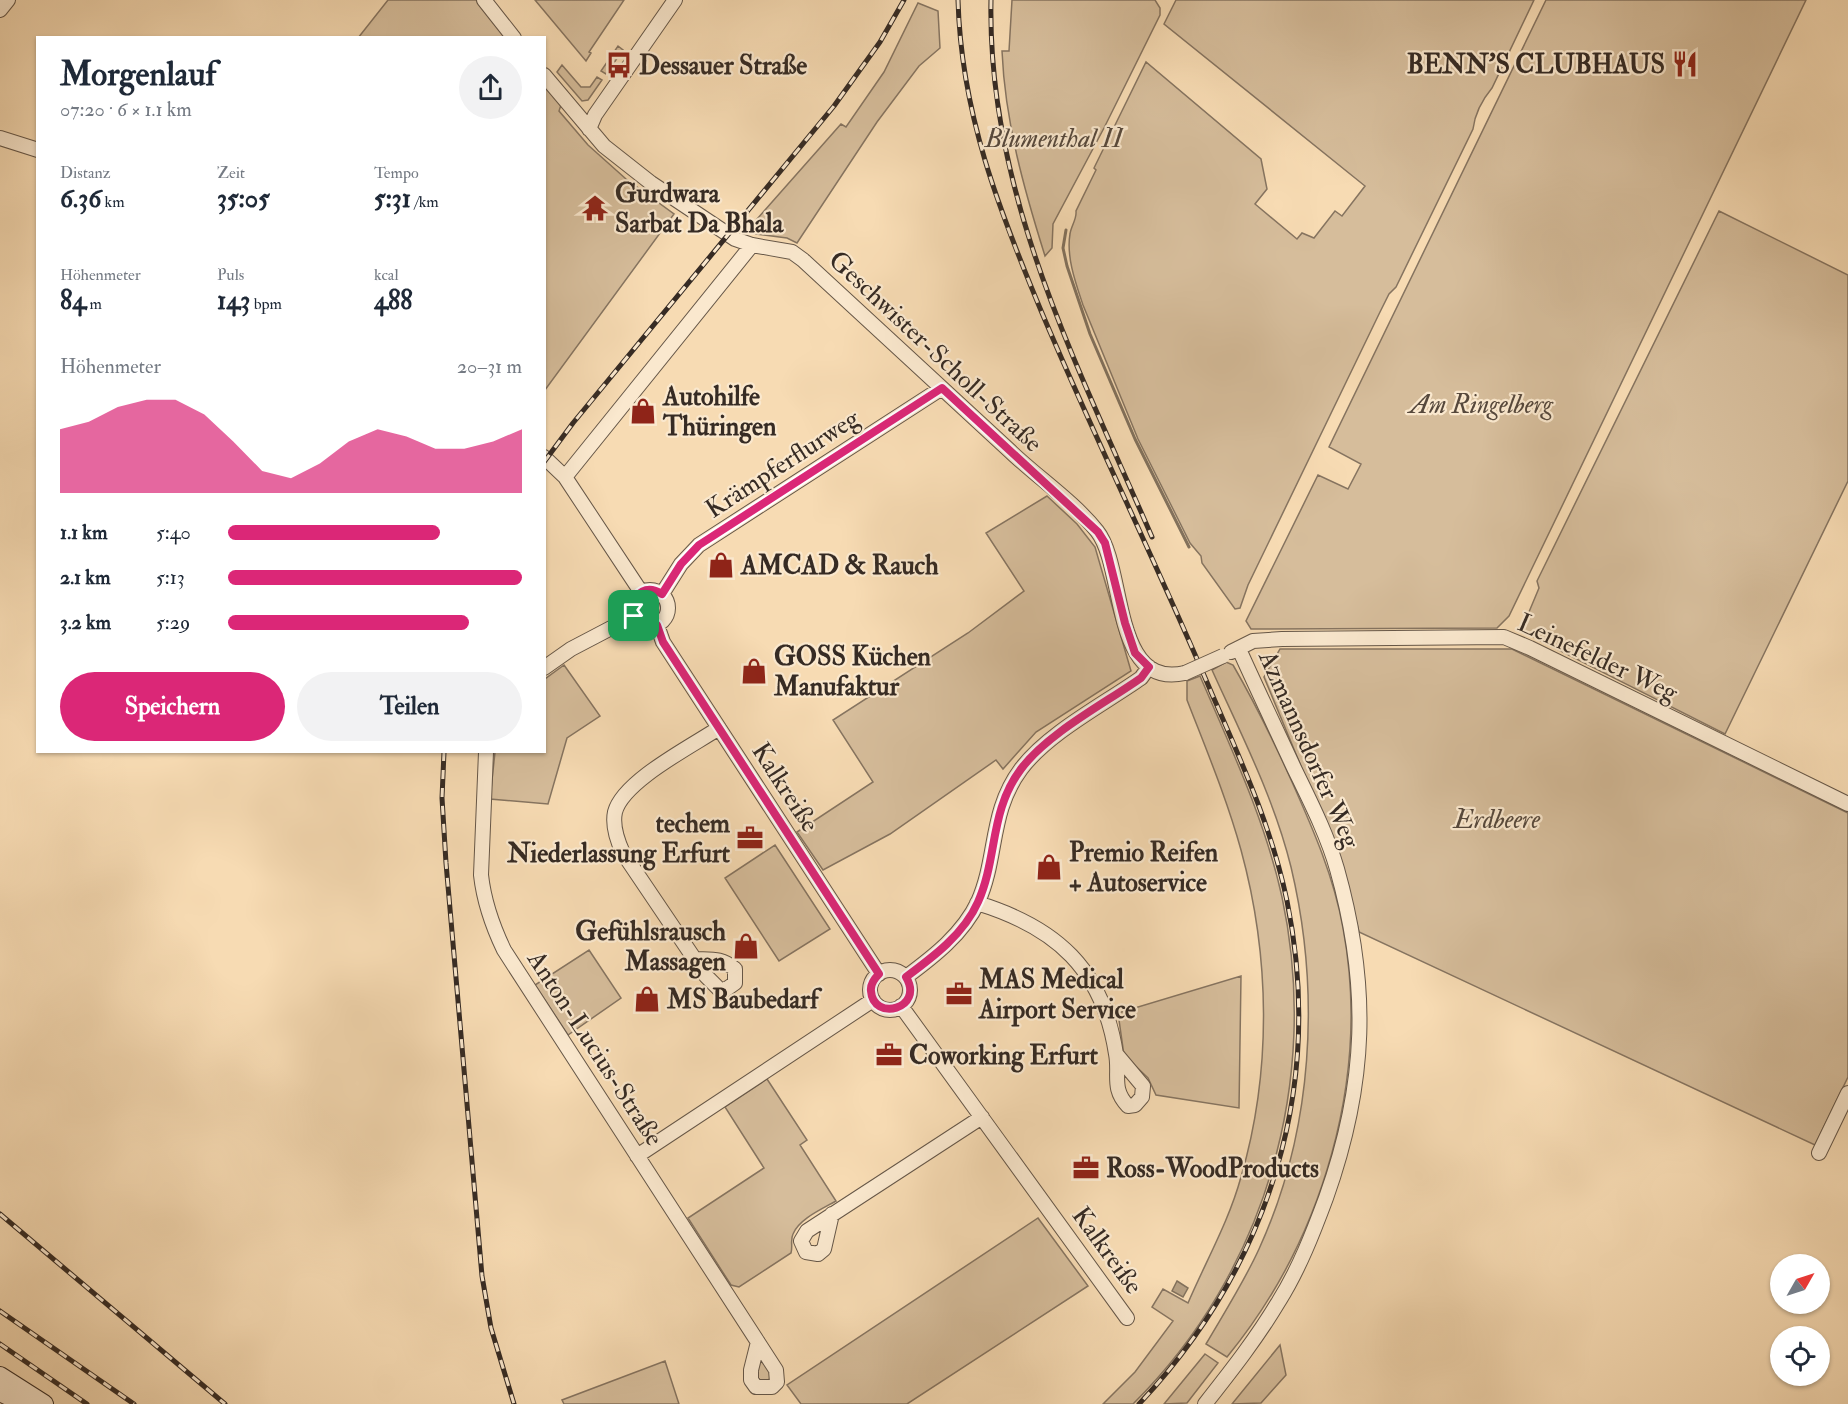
<!DOCTYPE html>
<html lang="de">
<head>
<meta charset="utf-8">
<style>
  body { margin:0; font-family:"IM FELL Double Pica",serif; background:#f2f2f3; color:#1f2937; height:100vh; display:flex; flex-direction:column; font-size:22px; white-space:nowrap }
  * { box-sizing:border-box; margin:0 }
  p { font-size:20px; color:#747a83 }
  .icon { flex:none; width:33px; height:33px; fill:none; stroke:currentColor; stroke-width:2; stroke-linecap:round; stroke-linejoin:round }
  .map { position:relative; flex:1; overflow:hidden }
  .panel { position:absolute; left:36px; top:36px; width:510px; height:717px; display:flex; flex-direction:column; background:#fff; border-radius:0px; box-shadow:0 2px 4px #0004 }
  .panel>* { flex:none }
  .needle { width:39px; rotate:51deg }
  .buttons { position:absolute; left:1770px; top:1254px; display:grid; gap:12px }
  .buttons a { display:grid; place-items:center; width:60px; height:60px; border-radius:50%; background:#fff; box-shadow:0 2px 4px #0004; font-size:30px }
  .pin { position:absolute; display:grid; place-items:center; width:51px; height:51px; color:#fff; margin:-26px; border-radius:12px; box-shadow:0 3px 9px #0006 }
  .round { display:grid; place-items:center; flex:none; width:63px; height:63px; border-radius:32px; background:#f2f2f3 }
  .headline { display:flex; align-items:center; justify-content:space-between; height:102px; padding:0 24px }
  h1 { font-size:33px; font-weight:700; line-height:45px }
  .stats { display:grid; grid-template-columns:repeat(3,1fr); gap:9px; height:102px; padding:6px 24px }
  .stats div { display:grid; align-content:center }
  .stats b { font-size:26px; font-weight:700 }
  .stats small { font-size:16px; font-weight:400 }
  .stats p { font-size:16px }
  .chart { height:168px; padding:12px 24px }
  .chart p { display:flex; justify-content:space-between }
  .chart svg { width:100%; height:108px; margin-top:6px; fill:#db2777; opacity:.7 }
  .button { display:flex; gap:12px; margin-top:auto; padding:12px 24px }
  .button a { flex:1; height:69px; border-radius:36px; background:#db2777; color:#fff; font-size:24px; font-weight:700; line-height:69px; text-align:center }
  .button a+a { background:#f2f2f3; color:#1f2937 }
  ul { padding:0 24px; list-style:none; font-size:20px }
  li { display:grid; grid-template-columns:96px 72px 1fr; align-items:center; height:45px }
  li i { height:15px; border-radius:8px; background:#db2777 }
  .map>svg:first-child { display:block }
  .green { fill:#d6bd9b; stroke:#867460; stroke-width:1.5 }
  .water { fill:#b59f82; stroke:#82715c; stroke-width:1.5 }
  .lines { fill:none; stroke-linecap:round; stroke-linejoin:round }
  .stream { stroke:#82715c; stroke-width:3 }
  .minor-casing { stroke:#665748; stroke-width:16 }
  .secondary-casing { stroke:#362b24; stroke-width:20 }
  .minor { stroke:#fae8ce; stroke-width:14 }
  .secondary { stroke:#fae8ce; stroke-width:18 }
  .rail-casing { stroke:#362b24; stroke-width:5 }
  .rail { stroke:#fae8ce; stroke-width:3; stroke-dasharray:9; stroke-linecap:butt }
  .minor-bridge-casing { stroke:#665748; stroke-width:16; stroke-linecap:butt }
  .minor-bridge { stroke:#fae8ce; stroke-width:14 }
  .route-casing { stroke:#fff; stroke-width:12 }
  .route { stroke:#db2777; stroke-width:8 }
  .labels { text-anchor:middle; stroke-width:4.5; stroke-linejoin:round; paint-order:stroke }
  .poi-label { font-size:26px; font-weight:bold; fill:#362b24; stroke:#fae8ce; text-anchor:start }
  .park-label { font-size:26px; font-style:italic; fill:#56483c; stroke:#fae8ce }
  .street-label { font-size:26px; fill:#362b24; stroke:#fae8ce }
</style>
</head>
<body>
<div class="map">
<svg width="1848" height="1404" viewBox="0 0 1848 1404">
  <rect width="100%" height="100%" fill="#f7dbb3"/>
  <filter id="stains"><feTurbulence type="fractalNoise" baseFrequency=".00333" numOctaves="4"/><feColorMatrix values="0 0 0 0 .2 0 0 0 0 .09 0 0 0 0 .02 0 0 0 .5 -.17"/></filter>
  <radialGradient id="worn" r=".72"><stop offset=".6" stop-color="#630" stop-opacity="0"/><stop offset="1" stop-color="#630" stop-opacity=".3"/></radialGradient>
  <!-- green -->
  <path class="green" d="M388 0H476L506 37 358 38Z
    M535 0H624L589 52 591 53 586 61Z
    M1012 0H1155L1160 8V15L1104 128 1053 224 1052 248 1045 256C1024 189 1005 122 1002 51H1009Z
    M1176 0H1534L1492 88C1482 100 1475 113 1473 129L1396 287 1389 294 1380 312 1248 585 1240 608 1235 609 1202 563 1201 556 1190 543 1138 439 1083 305C1076 284 1066 257 1070 234 1071 226 1077 219 1076 211L1096 170 1094 168 1146 62 1261 159 1267 189 1255 204 1297 239 1302 233 1314 238 1335 211 1342 216 1365 186 1164 24Z
    M1546 0H1806L1509 616 1497 628 1251 629 1246 621 1318 475 1348 489 1361 464 1329 447Z
    M918 3 938 11 940 48 919 66 877 122 797 243 787 238 756 234 750 227 841 124 846 127 884 72Z
    M618 46 623 50 606 74 601 71Z
    M562 65 581 87H590L597 77 602 80 588 100 582 101 557 72Z
    M545 85 561 105 559 111 588 145 626 179 674 214 545 390Z
    M1719 211 1848 275V481L1725 734 1521 631 1539 588 1537 581Z
    M1047 496 1077 524 1095 547 1131 671 1036 732 1003 769 996 760 890 834 823 870 797 832 873 782 833 720 968 633 1024 591 986 533Z
    M1280 649H1512L1848 813V1077L1815 1145 1359 932 1342 865 1264 677Z
    M1226 662 1233 665C1255 703 1274 742 1292 782 1313 829 1334 877 1343 928 1371 1077 1323 1240 1227 1357L1206 1344C1224 1313 1244 1282 1259 1249 1313 1131 1321 993 1291 867 1274 798 1241 734 1212 670Z
    M564 665 600 716 567 738 548 804 490 799 495 752H544L545 679Z
    M1200 676C1231 748 1265 820 1282 897 1321 1080 1266 1272 1133 1404H1103L1135 1372 1173 1321 1152 1307 1163 1289 1188 1303C1206 1261 1229 1221 1241 1177 1272 1071 1270 956 1241 850 1227 799 1206 749 1187 700V681Z
    M775 845 830 929 779 961 725 878Z
    M589 950 621 998 568 1035 535 985Z
    M1241 976 1239 1108 1156 1095 1148 1078 1124 1055 1118 1013Z
    M767 1079 807 1140 800 1145 836 1201C822 1209 799 1219 793 1234 790 1240 793 1246 791 1253L739 1287 731 1285 688 1218 764 1168 725 1107Z
    M1038 1218 1088 1286 907 1404H801L787 1385Z
    M1280 1345 1286 1375 1261 1403 1232 1404Z
    M1205 1354 1218 1363 1187 1403 1164 1404Z
    M762 1355 771 1375 768 1382 765 1383 756 1379 759 1357Z
    M665 1361 679 1404H564L562 1400Z"/>
  <!-- water -->
  <path class="water" d="M1177 1281 1188 1288 1183 1297 1172 1291Z"/>
  <g class="lines">
    <!-- stream -->
    <path class="stream" d="M1066 230 1063 248 1067 266 1090 334 1135 439 1189 547"/>
    <!-- minor casing -->
    <g class="minor-casing">
      <path id="minor" d="M484 0 514 38
        M0 10 8 0
        M544 75 604 146 651 183 735 239 752 245 792 252 803 260C872 324 941 388 1010 451 1037 477 1074 502 1097 531 1126 567 1111 690 1185 673
        M589 129 595 115 675 0
        M0 138 38 150
        M544 457 565 477 641 592
        M565 477 752 245
        M632 608a18 18 0 1 1 36 0a18 18 0 1 1-36 0Z
        M662 594 681 564 699 545 942 388
        M657 625 663 642 879 974
        M1231 652 1253 641 1282 639 1504 637 1530 648 1848 804
        M544 668 571 649 634 616
        M486 752 481 875C484 902 492 925 504 950L776 1370 777 1382 772 1387H756L751 1380V1370L758 1342
        M977 903C1056 927 1103 969 1116 1054 1120 1074 1111 1089 1128 1106L1135 1105 1142 1097 1143 1086 1117 1055
        M693 959C711 960 720 957 735 969V983L725 990 719 989 706 976 623 853C617 840 612 826 615 812 623 781 692 746 719 728
        M870 990a20 20 0 1 1 40 0a20 20 0 1 1-40 0Z
        M906 977C933 957 963 934 978 902 998 857 989 812 1021 769 1048 733 1104 704 1141 678L1149 667
        M901 1006 1127 1318
        M1819 1153 1848 1093
        M637 1156 873 1000
        M832 1214 824 1249 818 1254 806 1252 801 1241 807 1231 982 1117
        M1205 1404C1231 1371 1257 1338 1279 1301 1299 1269 1313 1233 1326 1198 1367 1083 1370 986 1337 869 1327 834 1310 801 1294 768 1276 729 1257 689 1239 649"/>
    </g>
    <!-- secondary casing -->
    <g class="secondary-casing">
      <path id="secondary" d="M0 1376 44 1404
        M0 1392 25 1404"/>
    </g>
    <!-- minor -->
    <use href="#minor" class="minor"/>
    <!-- secondary -->
    <use href="#secondary" class="secondary"/>
    <!-- rail casing -->
    <g class="rail-casing">
      <path id="rail" d="M958 0C961 113 999 210 1042 313 1096 441 1158 566 1212 694 1241 761 1272 828 1287 901 1325 1088 1269 1266 1139 1404
        M991 0C987 193 1077 364 1152 537
        M544 462 573 423 834 106 880 42 904 0
        M444 752 442 798 446 863 482 1276 491 1328 514 1404
        M0 1214 225 1404
        M0 1311 134 1404
        M0 1344 87 1404"/>
    </g>
    <!-- rail -->
    <use href="#rail" class="rail"/>
    <!-- minor-bridge casing -->
    <g class="minor-bridge-casing">
      <path id="minor-bridge" d="M1185 673 1223 656"/>
    </g>
    <!-- minor-bridge -->
    <use href="#minor-bridge" class="minor-bridge"/>
  </g>
  <g class="lines">
    <!-- route casing -->
    <g class="route-casing">
      <path id="route" d="M942 388 1098 532 1105 543 1125 623 1135 653 1149 667 1141 678C1104 704 1048 733 1021 769 989 812 998 857 978 902 964 934 933 957 906 977 925 1009 873 1022 871 991 870 984 874 979 879 974L663 642 657 625C619 633 630 574 662 594L681 564 699 545Z"/>
    </g>
    <!-- route -->
    <use href="#route" class="route"/>
  </g>
  <!-- icons -->
  <defs>
    <g id="restaurant-bare" transform="scale(2.07)"><path d="M-5-6h1v4h1v-4h1v4h1v-4h1v5L-1.5 .5V6h-2V.5L-5-1ZM5-6V6H3V1.5H1.5Q1.5-4 5-6Z" fill="#8f2418" stroke="#fae8ce" stroke-width="2.5" paint-order="stroke"/></g>
    <g id="bus-bare" transform="scale(2.07)"><path d="M-5-6H5V4H4V6H2V4H-2V6H-4V4H-5ZM-3.5-4V0h7V-4ZM-3.5 1.2v1.5H-2V1.2ZM2 1.2v1.5H3.5V1.2Z" fill="#8f2418" stroke="#fae8ce" stroke-width="2.5" paint-order="stroke"/></g>
    <g id="temple-bare" transform="scale(2.07)"><path d="M0-6L5-2H3V0L6.5 2.5H4V6H1.5V3h-3V6H-4V2.5H-6.5L-3 0V-2H-5Z" fill="#8f2418" stroke="#fae8ce" stroke-width="2.5" paint-order="stroke"/></g>
    <g id="shop-bare" transform="scale(2.07)"><path d="M-5-2.5h2.3a2.7 3.5 0 0 1 5.4 0H5L5.5 6h-11ZM-1.5-2.5h3a1.5 2.3 0 0 0-3 0Z" fill="#8f2418" stroke="#fae8ce" stroke-width="2.5" paint-order="stroke"/></g>
    <g id="office-bare" transform="scale(2.07)"><path d="M-6-3h4V-5.5h4V-3h4V5H-6ZM-1-4.5V-3h2v-1.5ZM-6 0V1H6V0Z" fill="#8f2418" stroke="#fae8ce" stroke-width="2.5" paint-order="stroke"/></g>
  </defs>
  <g fill-rule="evenodd">
    <use href="#restaurant-bare" x="1685" y="64"/>
    <use href="#bus-bare" x="619" y="65"/>
    <use href="#temple-bare" x="595" y="208"/>
    <use href="#shop-bare" x="643" y="411"/>
    <use href="#shop-bare" x="721" y="565"/>
    <use href="#shop-bare" x="754" y="671"/>
    <use href="#office-bare" x="750" y="838"/>
    <use href="#shop-bare" x="1049" y="867"/>
    <use href="#shop-bare" x="746" y="946"/>
    <use href="#office-bare" x="959" y="994"/>
    <use href="#shop-bare" x="647" y="999"/>
    <use href="#office-bare" x="889" y="1055"/>
    <use href="#office-bare" x="1086" y="1168"/>
  </g>
  <g class="labels">
    <!-- poi labels -->
    <g class="poi-label">
      <text x="1665" y="73" text-anchor="end">BENN'S CLUBHAUS</text>
      <text x="639" y="74">Dessauer Straße</text>
      <text x="615" y="202">Gurdwara<tspan x="615" dy="30">Sarbat Da Bhala</tspan></text>
      <text x="663" y="405">Autohilfe<tspan x="663" dy="30">Thüringen</tspan></text>
      <text x="741" y="574">AMCAD &amp; Rauch</text>
      <text x="774" y="665">GOSS Küchen<tspan x="774" dy="30">Manufaktur</tspan></text>
      <text x="730" y="832" text-anchor="end">techem<tspan x="730" dy="30">Niederlassung Erfurt</tspan></text>
      <text x="1069" y="861">Premio Reifen<tspan x="1069" dy="30">+ Autoservice</tspan></text>
      <text x="726" y="940" text-anchor="end">Gefühlsrausch<tspan x="726" dy="30">Massagen</tspan></text>
      <text x="979" y="988">MAS Medical<tspan x="979" dy="30">Airport Service</tspan></text>
      <text x="667" y="1008">MS Baubedarf</text>
      <text x="909" y="1064">Coworking Erfurt</text>
      <text x="1106" y="1177">Ross-WoodProducts</text>
    </g>
    <!-- park labels -->
    <g class="park-label">
      <text x="1054" y="147">Blumenthal II</text>
      <text x="1481" y="413">Am Ringelberg</text>
      <text x="1497" y="828">Erdbeere</text>
    </g>
    <!-- street labels -->
    <g class="street-label">
      <text transform="translate(936 351) rotate(43)" y="9">Geschwister-Scholl-Straße</text>
      <text transform="translate(782 463) rotate(-33)" y="9">Krämpferflurweg</text>
      <text transform="translate(1598 657) rotate(25)" y="9">Leinefelder Weg</text>
      <text transform="translate(1310 749) rotate(66)" y="9">Azmannsdorfer Weg</text>
      <text transform="translate(786 787) rotate(57)" y="9">Kalkreiße</text>
      <text transform="translate(596 1048) rotate(57)" y="9">Anton-Lucius-Straße</text>
      <text transform="translate(1108 1250) rotate(54)" y="9">Kalkreiße</text>
    </g>
  </g>
  <rect width="100%" height="100%" filter="url(#stains)"/>
  <rect width="100%" height="100%" fill="url(#worn)"/>
</svg>
<div class="buttons">
<a><svg class="needle" viewBox="-14 -14 28 28"><path d="M0-13l5 13h-10z" fill="#e53935"/><path d="M0 13l5-13h-10z" fill="#747a83"/></svg></a>
<a><svg class="icon" aria-label="locate" viewBox="0 0 24 24"><circle cx="12" cy="12" r="6"/><path d="M12 2v4M12 18v4M2 12h4M18 12h4"/></svg></a>
</div>
<div class="pin" style="left:634px;top:616px;background:#1e9e55"><svg class="icon" aria-label="arrive" viewBox="0 0 24 24"><path d="M6 21V4h12l-3 4 3 4H6"/></svg></div>
<section class="panel">
<div class="headline"><div><h1>Morgenlauf</h1><p>07:20 · 6 × 1.1 km</p></div><a class="round"><svg class="icon" aria-label="share" viewBox="0 0 24 24"><path d="M12 15V3M7 8l5-5 5 5M5 13v7h14v-7"/></svg></a></div>
<div class="stats">
<div><p>Distanz</p><b>6.36<small> km</small></b></div>
<div><p>Zeit</p><b>35:05</b></div>
<div><p>Tempo</p><b>5:31<small> /km</small></b></div>
</div>
<div class="stats">
<div><p>Höhenmeter</p><b>84<small> m</small></b></div>
<div><p>Puls</p><b>143<small> bpm</small></b></div>
<div><p>kcal</p><b>488</b></div>
</div>
<div class="chart"><p><span>Höhenmeter</span>20–31 m</p>
<svg viewBox="0 0 160 44" preserveAspectRatio="none"><path d="M0 44V18L10 15L20 9L30 6L40 6L50 12L60 23L70 35L80 38L90 32L100 23L110 18L120 21L130 26L140 26L150 23L160 18V44z"/></svg>
</div>
<ul>
<li><b>1.1 km</b>5:40<i style="width:72%"></i></li>
<li><b>2.1 km</b>5:13<i style="width:100%"></i></li>
<li><b>3.2 km</b>5:29<i style="width:82%"></i></li>
</ul>
<div class="button"><a>Speichern</a><a>Teilen</a></div>
</section>
</div>
</body>
</html>
